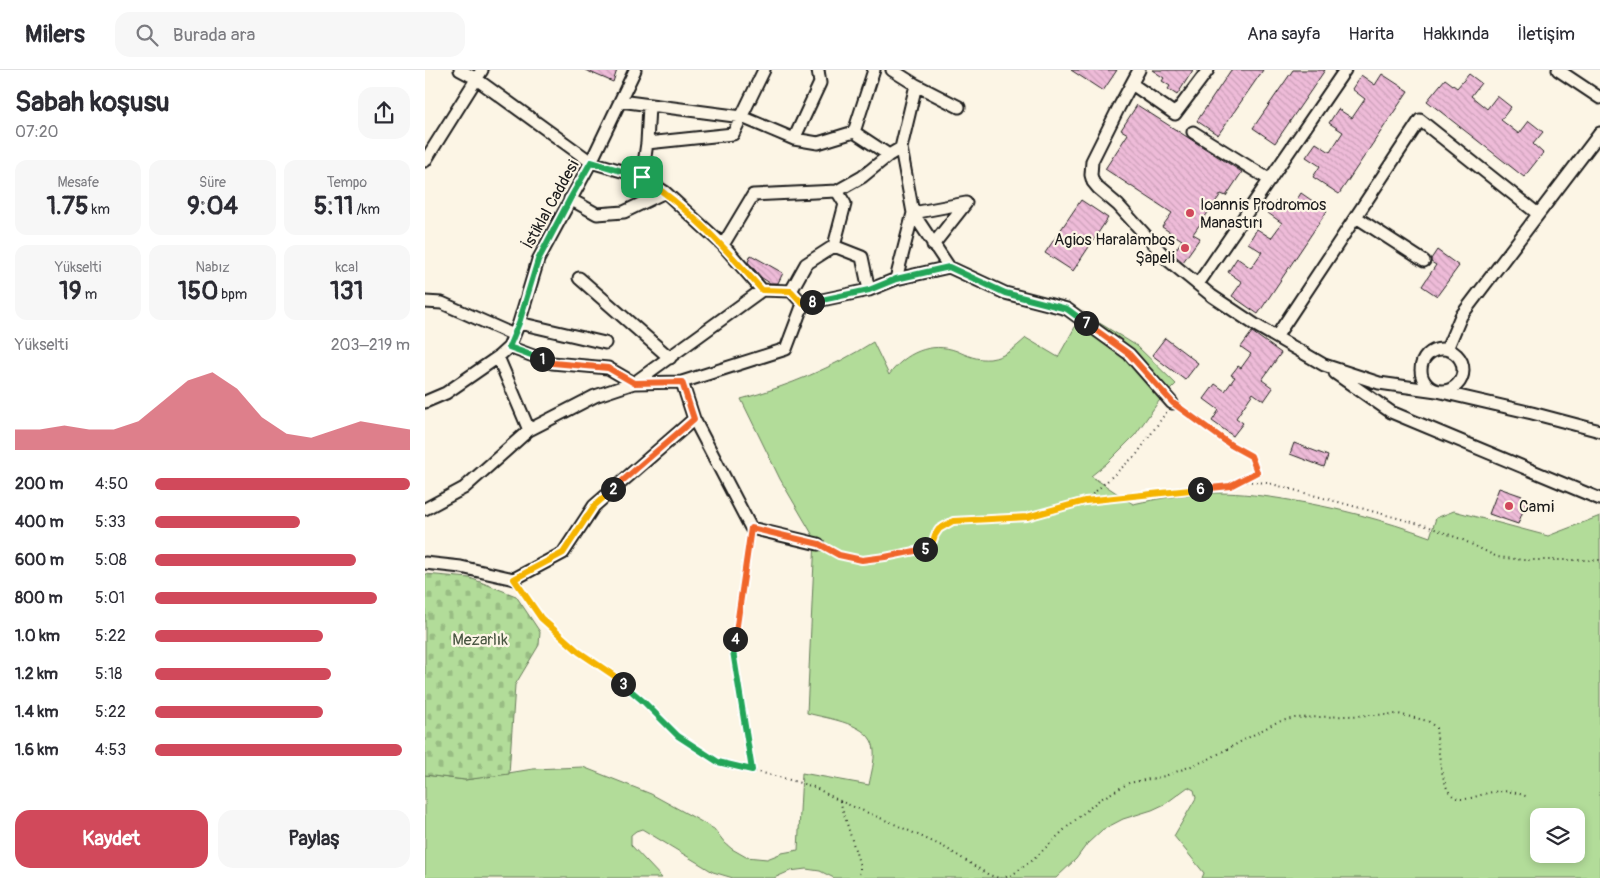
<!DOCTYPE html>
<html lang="tr">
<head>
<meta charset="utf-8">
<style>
  body { margin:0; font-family:Pangolin,sans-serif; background:#f7f7f7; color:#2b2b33; height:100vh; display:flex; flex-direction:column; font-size:19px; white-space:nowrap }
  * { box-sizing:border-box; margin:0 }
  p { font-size:16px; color:#7c7c81 }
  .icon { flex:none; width:28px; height:28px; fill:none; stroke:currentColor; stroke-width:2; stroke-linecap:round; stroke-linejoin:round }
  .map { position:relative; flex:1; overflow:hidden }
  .side { display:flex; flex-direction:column; background:#fff; width:425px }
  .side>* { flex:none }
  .fabs { position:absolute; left:1105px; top:738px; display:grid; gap:10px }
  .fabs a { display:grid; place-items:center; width:55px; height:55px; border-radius:10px; background:#fff; box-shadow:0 2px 8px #0003; font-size:25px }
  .pin { position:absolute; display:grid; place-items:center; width:42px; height:42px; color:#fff; margin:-21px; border-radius:10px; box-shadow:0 2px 8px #0006 }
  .km { position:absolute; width:25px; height:25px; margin:-12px; border-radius:50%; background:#222; color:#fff; font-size:14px; line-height:25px; text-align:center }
  .round { display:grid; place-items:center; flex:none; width:52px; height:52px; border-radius:15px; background:#f7f7f7 }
  .summary { display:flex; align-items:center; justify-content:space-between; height:85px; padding:0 15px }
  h1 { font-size:28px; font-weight:700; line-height:38px }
  .stats { display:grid; grid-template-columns:repeat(3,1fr); gap:8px; height:85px; padding:5px 15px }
  .stats div { display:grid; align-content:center; border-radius:12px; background:#f7f7f7; text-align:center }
  .stats b { font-size:25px; font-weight:700 }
  .stats small { font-size:14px; font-weight:400 }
  .stats p { font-size:14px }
  .chart { height:140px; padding:10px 15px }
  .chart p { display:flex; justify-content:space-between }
  .chart svg { width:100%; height:90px; margin-top:5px; fill:#d1495b; opacity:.7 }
  .action { display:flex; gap:10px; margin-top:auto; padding:10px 15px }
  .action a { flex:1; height:58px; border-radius:15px; background:#d1495b; color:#fff; font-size:20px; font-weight:700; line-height:58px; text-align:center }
  .action a+a { background:#f7f7f7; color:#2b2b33 }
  ul { padding:0 15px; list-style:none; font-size:16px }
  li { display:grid; grid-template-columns:80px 60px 1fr; align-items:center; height:38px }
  li i { height:12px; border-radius:6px; background:#d1495b }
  header { display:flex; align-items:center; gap:30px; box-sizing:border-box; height:70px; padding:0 25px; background:#fff; border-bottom:1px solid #e1e1e2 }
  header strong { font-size:24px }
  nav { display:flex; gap:28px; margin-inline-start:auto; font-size:18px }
  .search { width:350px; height:45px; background:#f7f7f7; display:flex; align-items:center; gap:12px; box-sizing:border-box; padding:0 18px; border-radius:15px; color:#7c7c81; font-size:19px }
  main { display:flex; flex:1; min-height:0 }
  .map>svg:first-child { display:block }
  .green { fill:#b2dc99; stroke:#677c5a; fill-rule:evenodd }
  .cemetery { fill:url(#cemetery-stones); stroke:#677c5a }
  .building { fill:url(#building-back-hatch); stroke:#1c1c1c }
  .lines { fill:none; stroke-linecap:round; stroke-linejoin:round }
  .minor-casing { stroke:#1c1c1c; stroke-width:15 }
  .path { stroke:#1c1c1c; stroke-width:2; stroke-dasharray:1 4; stroke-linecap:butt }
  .minor { stroke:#fcf5e5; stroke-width:11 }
  .split-1-casing { stroke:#fff; stroke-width:10 }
  .split-2-casing { stroke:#fff; stroke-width:10 }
  .split-3-casing { stroke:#fff; stroke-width:10 }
  .split-4-casing { stroke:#fff; stroke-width:10 }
  .split-5-casing { stroke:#fff; stroke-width:10 }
  .split-6-casing { stroke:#fff; stroke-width:10 }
  .split-7-casing { stroke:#fff; stroke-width:10 }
  .split-8-casing { stroke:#fff; stroke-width:10 }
  .split-9-casing { stroke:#fff; stroke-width:10 }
  .split-1 { stroke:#22a559; stroke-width:6 }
  .split-2 { stroke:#f0652b; stroke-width:6 }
  .split-3 { stroke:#f5b400; stroke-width:6 }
  .split-4 { stroke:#22a559; stroke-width:6 }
  .split-5 { stroke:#f0652b; stroke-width:6 }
  .split-6 { stroke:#f5b400; stroke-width:6 }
  .split-7 { stroke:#f0652b; stroke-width:6 }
  .split-8 { stroke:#22a559; stroke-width:6 }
  .split-9 { stroke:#f5b400; stroke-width:6 }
  .poi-dot { fill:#d1495b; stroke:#fcf5e5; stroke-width:2 }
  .labels { text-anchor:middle; stroke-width:4.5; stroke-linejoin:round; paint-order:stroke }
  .street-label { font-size:16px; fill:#1c1c1c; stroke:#fcf5e5 }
  .poi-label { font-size:16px; fill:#1c1c1c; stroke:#fcf5e5; text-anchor:start }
  .park-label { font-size:16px; fill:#495642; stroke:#fcf5e5 }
</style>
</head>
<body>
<header>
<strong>Milers</strong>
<div class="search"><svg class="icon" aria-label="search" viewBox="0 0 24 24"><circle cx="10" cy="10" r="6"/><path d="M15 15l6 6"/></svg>Burada ara</div>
<nav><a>Ana sayfa</a><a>Harita</a><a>Hakkında</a><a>İletişim</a></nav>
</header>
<main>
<section class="side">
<div class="summary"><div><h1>Sabah koşusu</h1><p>07:20</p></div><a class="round"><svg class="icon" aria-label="share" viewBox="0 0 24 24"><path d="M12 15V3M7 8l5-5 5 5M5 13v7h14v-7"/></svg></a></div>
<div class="stats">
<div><p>Mesafe</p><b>1.75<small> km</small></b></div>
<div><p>Süre</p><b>9:04</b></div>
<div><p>Tempo</p><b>5:11<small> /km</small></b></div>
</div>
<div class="stats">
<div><p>Yükselti</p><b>19<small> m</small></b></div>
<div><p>Nabız</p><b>150<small> bpm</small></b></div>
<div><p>kcal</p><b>131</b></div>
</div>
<div class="chart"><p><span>Yükselti</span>203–219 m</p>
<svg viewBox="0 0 160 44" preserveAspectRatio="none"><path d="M0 44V34L10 34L20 32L30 34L40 34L50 30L60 20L70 10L80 6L90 14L100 28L110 36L120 38L130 34L140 30L150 32L160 34V44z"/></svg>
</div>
<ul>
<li><b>200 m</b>4:50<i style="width:100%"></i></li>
<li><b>400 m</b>5:33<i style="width:57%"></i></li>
<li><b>600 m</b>5:08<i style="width:79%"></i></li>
<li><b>800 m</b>5:01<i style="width:87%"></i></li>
<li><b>1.0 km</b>5:22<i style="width:66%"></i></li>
<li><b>1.2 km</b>5:18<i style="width:69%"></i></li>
<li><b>1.4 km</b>5:22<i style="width:66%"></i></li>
<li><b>1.6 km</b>4:53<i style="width:97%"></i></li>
</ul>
<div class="action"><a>Kaydet</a><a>Paylaş</a></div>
</section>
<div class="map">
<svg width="1175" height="808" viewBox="0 0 1175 808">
  <defs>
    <pattern id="cemetery-stones" width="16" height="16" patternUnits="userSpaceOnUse" patternTransform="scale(1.25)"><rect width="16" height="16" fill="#b2dc99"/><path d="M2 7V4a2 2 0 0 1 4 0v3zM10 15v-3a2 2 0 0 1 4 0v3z" fill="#98bc83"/></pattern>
    <pattern id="building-back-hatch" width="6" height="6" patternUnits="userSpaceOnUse" patternTransform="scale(1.25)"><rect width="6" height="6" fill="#eebbd8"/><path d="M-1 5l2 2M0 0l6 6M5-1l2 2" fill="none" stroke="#cca0b9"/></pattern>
  </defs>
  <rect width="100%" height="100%" fill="#fcf5e5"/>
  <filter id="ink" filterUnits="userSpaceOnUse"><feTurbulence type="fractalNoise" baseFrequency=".02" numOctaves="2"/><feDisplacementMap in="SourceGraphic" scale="10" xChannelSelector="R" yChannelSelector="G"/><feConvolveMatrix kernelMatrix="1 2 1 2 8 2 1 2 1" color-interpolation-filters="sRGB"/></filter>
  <g filter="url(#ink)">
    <!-- green -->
    <path class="green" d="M658 243 712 276 751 314 734 331 710 365 681 394 666 406 708 434C736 428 763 423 792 423 817 423 840 426 864 430 913 438 959 450 1005 467L1011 448 1029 441 1123 466 1175 446V808H777L779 803 749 766 771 728 769 720 763 717 740 734 727 740 698 749 677 760 662 774 651 789 631 808H409L395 801 381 799 365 801 349 808H308L288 802 217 759 211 761 206 765V775L237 808H0V705L40 710 108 699 158 697 226 724 268 747 289 759 300 773 307 779 321 787 342 789 357 783 373 780 377 703 444 715C446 704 450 691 449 680 447 653 403 649 382 643L390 469 355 409 316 329C364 316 407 298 448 272L464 305C480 283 506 271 532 281 543 286 552 290 565 289 580 287 590 278 601 268L633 287ZM1114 746H1151V784H1114Z"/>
    <!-- cemetery -->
    <path class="cemetery" d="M0 504 45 508 91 526 115 562 114 575 90 615 84 704 40 710 0 705Z"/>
    <!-- building -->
    <path class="building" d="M160 0H192L188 12Z
      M646 0H692L678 21Z
      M727 0H768L752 25 743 19 745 16 737 11 739 8Z
      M806 0H838L793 65 772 51Z
      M868 0H900L850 73 828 58Z
      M957 4 983 21 914 124 888 107 895 96 881 87 891 73 905 82 918 62 904 53 913 39 927 48 940 29 927 19 936 5 950 15Z
      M1044 4 1056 13 1046 26 1062 39 1072 26 1086 37 1076 50 1094 64 1104 51 1118 62 1108 74 1118 83 1099 107 1002 31 1020 9 1032 18Z
      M712 35 817 102 801 126 796 124 768 164 775 168 758 192 748 184 757 170 737 157 747 143 680 99 703 64 696 60Z
      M876 123 902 141 833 244 807 226 817 212 803 202 812 188 826 198 837 182 823 173 832 159 846 168 857 153 843 143 853 129 866 139Z
      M656 130 683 148 648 201 620 183Z
      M1012 180 1034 196 1012 226 997 216 1011 195 1006 192V189Z
      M326 185 358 203 353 213H345L337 208 323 192Z
      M827 262 856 283 837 310 848 318 839 331 828 323 811 348 818 353 808 366 787 351 794 340 779 329 790 314 800 321 810 307 806 305 813 296 816 298 826 284 816 277Z
      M740 268 773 293 760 310 727 285Z
      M869 373 903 386 899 397 865 384Z
      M1074 418 1103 428 1093 454 1064 444Z"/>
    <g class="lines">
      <!-- minor casing -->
      <g class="minor-casing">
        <path id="minor" d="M35 0 50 8 166 92 217 107 240 122 298 175 337 220
          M467 0 491 15 534 37
          M714 0 694 37 667 91 666 105 668 112 673 118 693 135 744 191 787 226 832 256 899 295 954 313 1012 321 1107 343 1175 361
          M1133 0 1175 28
          M707 14 750 44 783 0
          M195 31 317 47 369 69 393 73 429 62 464 85
          M429 62 449 0
          M768 62 845 110
          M369 69 395 13 393 0
          M222 73 308 64 339 0
          M0 91 57 0
          M217 107 222 73 224 36
          M145 129 172 144 199 142 240 122
          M931 147 999 191
          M298 175 328 125 412 121 437 107 464 85 476 78
          M508 175 541 133 488 143 524 197
          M409 176 437 187 444 220
          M154 208 245 288
          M471 209 488 143 476 78 491 15
          M773 214 920 0
          M366 221 381 194 409 176 420 134 412 121
          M0 232 17 233 89 265
          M94 253 180 273
          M851 267 995 50 1113 144
          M84 277 127 293 183 298 209 313 257 312 269 349 326 458 393 474
          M996 300a21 21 0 1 1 42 0a21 21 0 1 1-42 0Z
          M1022 279 1036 246 1175 63
          M73 287 104 360
          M910 303 966 342 1175 429
          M257 312 361 279 378 234
          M0 332 21 323 73 287 84 277 94 253 113 190 166 92 210 0
          M0 439 39 418 104 360 170 326 209 313 337 220 366 221 378 234 444 220 471 209 524 197 580 223 642 239 704 284 747 333
          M0 493 36 497 89 509 138 483 169 436 269 349"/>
      </g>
      <!-- path -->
      <path class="path" d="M816 411 843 413 1002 456 1038 470 1072 487 1099 490H1175
        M660 431 712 384 742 341
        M325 467 308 581 327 700
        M402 479C413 485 423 488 435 489 446 490 497 482 504 475 507 472 508 469 510 465 514 458 520 454 528 451L602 447 660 431 805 416 832 402 825 386 806 375 754 338
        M94 517 116 548 154 582 188 605 219 632 253 666 293 692 358 708 389 717 415 731 467 753 519 777 564 805 574 808
        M415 731 435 796V801L433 808
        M576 808 587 805 610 788 641 758 674 730 704 713 740 706 782 690 852 652 870 648 973 644 1003 651 1011 658C1013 675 1015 700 1021 716 1031 740 1051 724 1068 722 1081 720 1091 722 1103 727"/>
      <!-- minor -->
      <use href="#minor" class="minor"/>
    </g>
  </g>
  <g class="lines" filter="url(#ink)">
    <!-- split-1 casing -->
    <g class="split-1-casing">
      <path id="split-1" d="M117 289 84 277 94 253 113 190 145 129 166 92 217 107"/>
    </g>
    <!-- split-2 casing -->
    <g class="split-2-casing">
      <path id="split-2" d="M117 289 128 293 183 298 209 313 257 312 269 349 188 419"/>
    </g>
    <!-- split-3 casing -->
    <g class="split-3-casing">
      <path id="split-3" d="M188 419 169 436 138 483 89 509 116 548 154 582 188 605 198 614"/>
    </g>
    <!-- split-4 casing -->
    <g class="split-4-casing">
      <path id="split-4" d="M198 614 219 632 253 666 293 692 327 700 308 581 310 569"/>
    </g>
    <!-- split-5 casing -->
    <g class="split-5-casing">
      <path id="split-5" d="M310 569 326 458 394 474 414 485 437 490 460 487 500 479"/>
    </g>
    <!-- split-6 casing -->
    <g class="split-6-casing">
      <path id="split-6" d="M500 479 508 471 510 465 514 459 528 451 602 447 660 431 775 419"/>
    </g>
    <!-- split-7 casing -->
    <g class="split-7-casing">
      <path id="split-7" d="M661 253 704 284 748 333 806 375 826 386 832 402 805 416 775 419"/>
    </g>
    <!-- split-8 casing -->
    <g class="split-8-casing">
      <path id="split-8" d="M387 232 444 220 471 209 524 197 580 223 642 239 661 253"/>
    </g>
    <!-- split-9 casing -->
    <g class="split-9-casing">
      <path id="split-9" d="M217 107C263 137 301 179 337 220L366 221 378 234 387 232"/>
    </g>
    <!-- split-1 -->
    <use href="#split-1" class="split-1"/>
    <!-- split-2 -->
    <use href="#split-2" class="split-2"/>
    <!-- split-3 -->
    <use href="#split-3" class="split-3"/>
    <!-- split-4 -->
    <use href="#split-4" class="split-4"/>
    <!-- split-5 -->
    <use href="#split-5" class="split-5"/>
    <!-- split-6 -->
    <use href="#split-6" class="split-6"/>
    <!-- split-7 -->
    <use href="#split-7" class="split-7"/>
    <!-- split-8 -->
    <use href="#split-8" class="split-8"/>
    <!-- split-9 -->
    <use href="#split-9" class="split-9"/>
  </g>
  <!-- markers -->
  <g class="poi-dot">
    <circle cx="765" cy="143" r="5"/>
    <circle cx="760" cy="178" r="5"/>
    <circle cx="1084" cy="436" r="5"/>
  </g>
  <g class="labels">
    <!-- street labels -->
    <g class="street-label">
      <text transform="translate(125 134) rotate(-61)" y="6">İstiklal Caddesi</text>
    </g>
    <!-- poi labels -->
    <g class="poi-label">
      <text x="775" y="140">Ioannis Prodromos<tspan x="775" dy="18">Manastırı</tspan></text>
      <text x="750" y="175" text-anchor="end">Agios Haralambos<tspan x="750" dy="18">Şapeli</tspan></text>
      <text x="1094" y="442">Cami</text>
    </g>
    <!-- park labels -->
    <g class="park-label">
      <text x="55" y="575">Mezarlık</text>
    </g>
  </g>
</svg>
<div class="fabs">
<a><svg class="icon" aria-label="layers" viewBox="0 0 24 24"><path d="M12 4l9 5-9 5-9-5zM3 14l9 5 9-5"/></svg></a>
</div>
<div class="pin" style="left:217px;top:107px;background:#1e9e55"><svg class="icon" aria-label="arrive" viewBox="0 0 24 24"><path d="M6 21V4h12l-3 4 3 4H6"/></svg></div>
<b class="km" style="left:117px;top:289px">1</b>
<b class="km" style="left:188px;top:419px">2</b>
<b class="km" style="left:198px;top:614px">3</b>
<b class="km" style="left:310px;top:569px">4</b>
<b class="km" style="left:500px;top:479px">5</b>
<b class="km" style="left:775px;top:419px">6</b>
<b class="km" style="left:661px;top:253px">7</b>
<b class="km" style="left:387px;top:232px">8</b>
</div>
</main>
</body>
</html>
